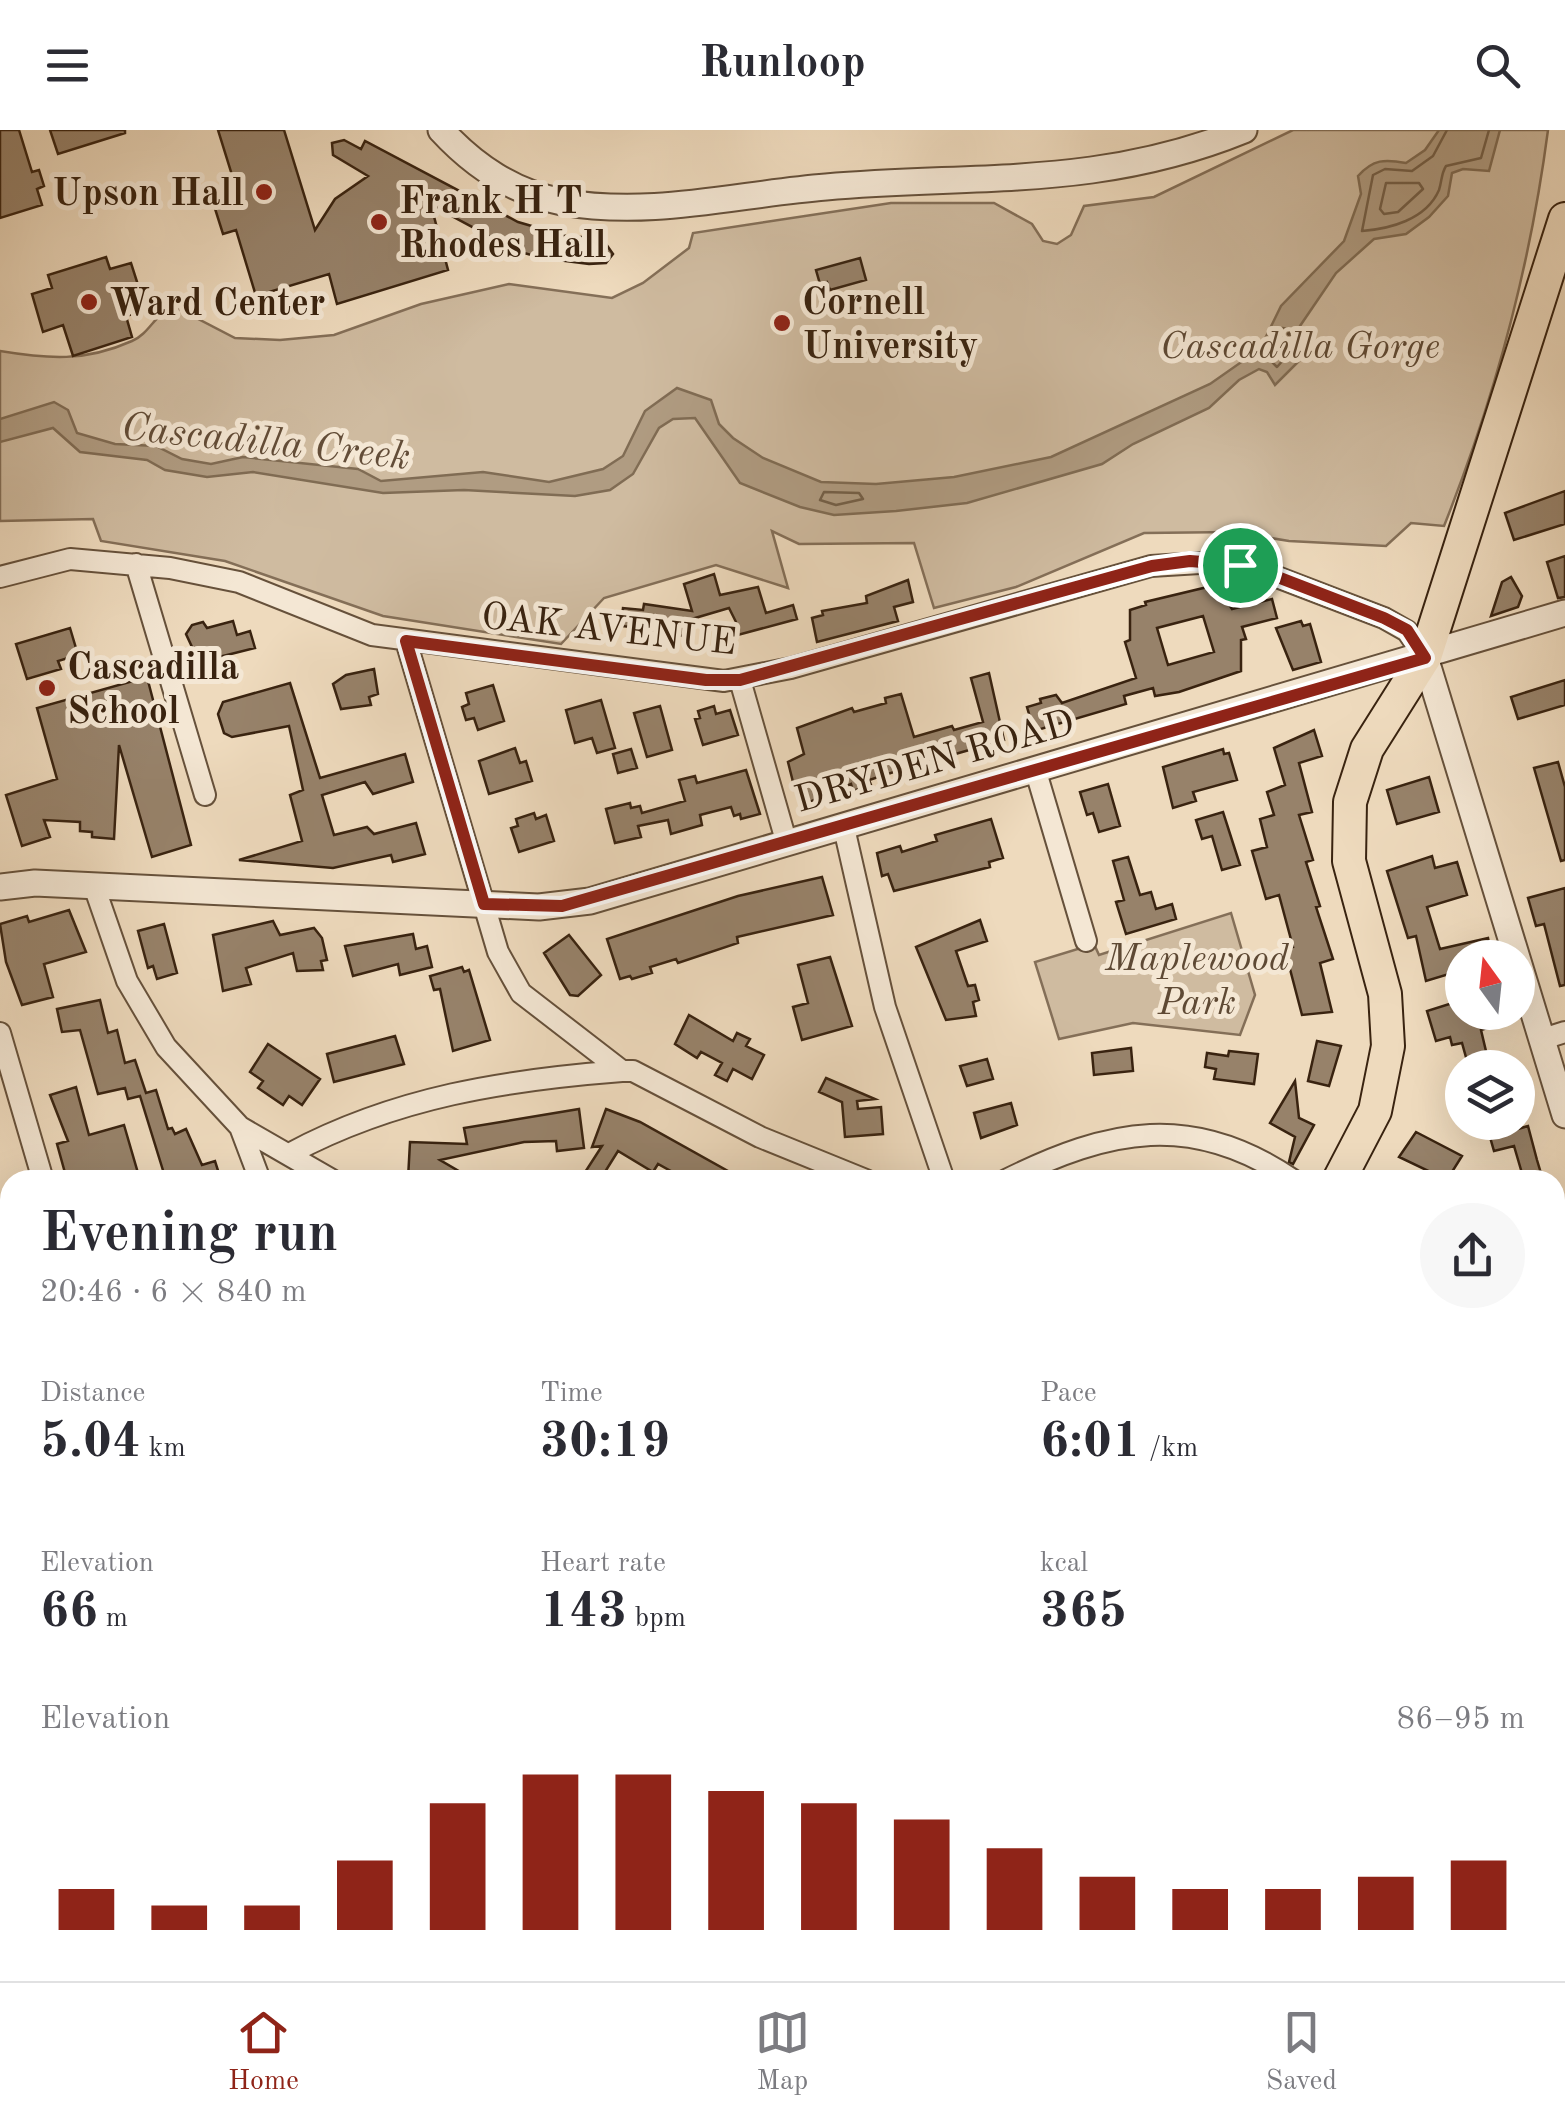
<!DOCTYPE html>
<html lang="en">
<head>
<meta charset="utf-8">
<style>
  body { margin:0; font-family:"Old Standard TT",serif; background:#f7f7f7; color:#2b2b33; height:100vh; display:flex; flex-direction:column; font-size:38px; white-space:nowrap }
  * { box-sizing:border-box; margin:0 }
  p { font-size:32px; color:#7c7c81 }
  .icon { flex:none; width:55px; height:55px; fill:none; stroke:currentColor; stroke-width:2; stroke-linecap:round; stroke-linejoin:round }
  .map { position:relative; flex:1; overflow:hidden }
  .panel { position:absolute; left:0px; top:1040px; width:1565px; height:812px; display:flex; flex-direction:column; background:#fff; border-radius:30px 30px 0 0; box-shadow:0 10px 40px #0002 }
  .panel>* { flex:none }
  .needle { width:65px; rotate:345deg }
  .tools { position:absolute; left:1445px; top:810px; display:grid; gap:20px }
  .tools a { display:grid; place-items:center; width:90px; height:90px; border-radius:50%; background:#fff; box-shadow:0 10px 40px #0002; font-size:50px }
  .pin { position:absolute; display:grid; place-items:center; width:85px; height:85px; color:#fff; margin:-42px; border:5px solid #fff; border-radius:50%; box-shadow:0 2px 10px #0007 }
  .round { display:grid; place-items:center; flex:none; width:105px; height:105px; border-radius:52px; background:#f7f7f7 }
  .headline { display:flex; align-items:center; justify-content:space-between; height:170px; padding:0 40px }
  h1 { font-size:55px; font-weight:600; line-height:75px }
  .figures { display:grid; grid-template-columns:repeat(3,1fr); gap:15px; height:170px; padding:10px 40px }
  .figures div { display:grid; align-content:center }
  .figures b { font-size:50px; font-weight:600 }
  .figures small { font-size:28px; font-weight:400 }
  .figures p { font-size:28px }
  .chart { height:280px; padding:20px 40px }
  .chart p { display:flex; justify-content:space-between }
  .chart svg { width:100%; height:180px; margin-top:10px; stroke:#8f2418; stroke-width:6 }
  header { display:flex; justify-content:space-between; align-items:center; height:130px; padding:0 40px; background:#fff; font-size:45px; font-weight:600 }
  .tabs { display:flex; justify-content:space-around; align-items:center; height:140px; border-top:2px solid #e1e1e2; background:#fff; font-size:28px; color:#7c7c81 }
  .tabs a { display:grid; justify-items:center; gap:5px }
  .tabs .selected { color:#8f2418 }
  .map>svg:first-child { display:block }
  .green { fill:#cfbba0; stroke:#846f58; stroke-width:2.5 }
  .water { fill:#b09c82; stroke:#806c54; stroke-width:2.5 }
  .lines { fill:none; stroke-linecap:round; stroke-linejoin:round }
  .shore { stroke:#746049; stroke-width:2.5 }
  .building { fill:#97826a; stroke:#392310; stroke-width:2.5; fill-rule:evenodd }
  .minor-casing { stroke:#66513b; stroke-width:24 }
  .tertiary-casing { stroke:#66513b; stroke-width:29 }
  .primary-casing { stroke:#392310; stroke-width:36 }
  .minor { stroke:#f4e7d4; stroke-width:20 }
  .tertiary { stroke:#f4e7d4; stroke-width:25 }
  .primary { stroke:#eedabd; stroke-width:32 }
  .route-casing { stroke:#fff; stroke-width:20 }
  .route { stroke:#8f2418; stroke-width:12 }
  .poi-dot { fill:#8f2418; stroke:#f4e7d4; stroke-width:4 }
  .labels { text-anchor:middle; stroke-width:10; stroke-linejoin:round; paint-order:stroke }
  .poi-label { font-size:38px; font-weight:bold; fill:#392310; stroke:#f4e7d4; text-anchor:start }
  .park-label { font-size:38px; font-style:italic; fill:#5e4934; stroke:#f4e7d4 }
  .street-label { font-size:38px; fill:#392310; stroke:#f4e7d4 }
  .water-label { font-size:40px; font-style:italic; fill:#634d38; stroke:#f4e7d4 }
</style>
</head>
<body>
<header><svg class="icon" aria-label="menu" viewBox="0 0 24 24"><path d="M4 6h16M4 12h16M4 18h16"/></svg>Runloop<svg class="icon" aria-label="search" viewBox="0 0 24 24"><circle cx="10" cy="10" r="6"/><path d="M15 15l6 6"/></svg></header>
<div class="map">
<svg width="1565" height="1851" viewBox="0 0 1565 1851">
  <rect width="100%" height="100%" fill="#eedabd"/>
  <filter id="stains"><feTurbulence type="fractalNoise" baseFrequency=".002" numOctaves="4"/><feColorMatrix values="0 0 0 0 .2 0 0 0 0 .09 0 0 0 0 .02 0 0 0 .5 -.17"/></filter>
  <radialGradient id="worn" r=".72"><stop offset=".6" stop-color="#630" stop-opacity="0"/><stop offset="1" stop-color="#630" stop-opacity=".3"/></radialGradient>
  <!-- green -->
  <path class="green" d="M1293 0H1548C1530 137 1495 268 1444 396L1411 393 1386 416 1289 411 1234 402 1144 403 1016 457 934 478 914 413 799 414 772 401 788 458 716 435 604 468 561 514 383 486 225 431 101 411 93 389 0 391V221C48 229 85 232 132 211 149 204 155 184 173 176L235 208 280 210 334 205 421 174 509 154 612 168 643 153 689 118 693 103 891 73H994L1032 94 1043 111 1057 114 1071 105 1084 76 1154 67Z
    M1231 783 1255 865 1240 905 1133 893 1059 909 1035 832 1094 814 1099 825Z"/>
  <!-- water -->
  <path class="water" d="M1439 0H1500L1489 41 1463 39 1452 43 1448 66 1429 87 1406 104 1374 109 1336 143 1300 196V230L1275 255 1267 242 1259 239 1239 250 1209 278 1133 314 1102 334 967 373 896 381 834 385 800 377 740 353 695 288 673 289 659 298 633 344 610 360 575 366 464 360 383 363 253 342 207 347 165 340 147 330 80 322 53 298 0 312V289L54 272 68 280 77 303 115 314 156 316 182 329 211 334 243 327 358 339 381 351 483 342 549 352 603 339 623 326 645 281 677 258 711 270 719 294 733 308 763 328 821 352 876 354 954 347 1051 327 1210 254 1260 219 1281 176 1344 111 1361 64 1358 46C1373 29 1385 29 1406 33L1425 20Z"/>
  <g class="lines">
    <!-- shore -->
    <path class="shore" d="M1447 0 1433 26 1412 41 1385 39 1373 45 1362 101C1389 99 1426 90 1439 60 1442 51 1441 44 1446 36L1481 28 1489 0
      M1386 53H1419L1423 59 1398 82 1384 84 1380 79Z
      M1282 198 1290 199 1293 219 1277 237 1267 227Z
      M824 362 859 363 863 369 836 375 820 370Z"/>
  </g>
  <!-- building -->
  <path class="building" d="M0 0H19L32 42 39 40 44 56 37 59 42 75 0 88Z
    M50 0H125V3L58 24Z
    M218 0H284L315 100 335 69 368 46 333 25 332 13 344 10 361 19 365 11 518 92 566 106 595 108 594 114H606L613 124 606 133 589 134 542 128 517 121 431 75 448 140 337 174 329 144 256 166 236 100 223 104 211 66 236 58Z
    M106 127 110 139 131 133 146 180 126 186 132 207 73 226 63 195 43 202 32 164 52 158 48 145Z
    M860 128 866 150 830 160 827 152 820 154 816 140Z
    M1565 361V394L1514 410 1505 383Z
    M1565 426V467L1558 468 1547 432Z
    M714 444 720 465 758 457 766 483 793 475 797 489 734 506 731 494 736 492 729 478 685 491 687 507 673 504 672 511 640 507 641 498 621 496 623 478 643 480 644 474 692 481 684 454Z
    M1511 447 1522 466 1518 477 1491 486 1502 452Z
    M908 450 913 472 894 477 898 491 817 512 812 488 823 485 822 481 867 473 866 466Z
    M1216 455 1232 479 1272 469 1277 488 1242 497 1246 509 1241 510V541L1179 562 1155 566 1153 558 1124 566 1126 574 1034 601 1027 577 1041 573 1040 569 1056 565 1062 573 1136 548 1125 512 1130 510V480L1146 475 1145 472ZM1203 486 1214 522 1168 535 1157 498Z
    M233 491 237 505 250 501 255 518 199 532 186 504 192 495 203 492 207 498Z
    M1301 491 1303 496 1310 494 1321 532 1293 540 1276 498Z
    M70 498 78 525 58 531 61 539 27 549 16 514Z
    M374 539 378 564 369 567 371 575 341 579 333 554 346 545Z
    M989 543 1004 610 917 635 919 640 905 644 903 639 869 650 871 655 853 661 851 654 805 674 799 658 795 660 788 632 804 624 797 598 852 578 854 582 886 573 885 568 901 564 914 607 952 596 954 600 983 592 971 548Z
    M147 547 191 715 152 727 119 615 114 709 92 707V702L80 701V692L44 690 50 707 22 716 6 665 57 649 37 578Z
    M1565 550V575L1518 589 1511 567Z
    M290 553 320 648 405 624 413 652 373 664 365 652 322 665 334 705 367 697 374 704 416 693 425 724 393 732 391 725 333 738 239 730 302 711 290 665 303 660 289 596 232 607 224 603 218 584 223 572Z
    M493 555 504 591 478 600 474 588 466 590 462 577 469 574 466 563Z
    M601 570 615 618 597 623 592 608 575 613 566 580Z
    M660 576 672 620 647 627 634 583Z
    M714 576 716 584 730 580 738 605 703 615 695 589 700 588 698 581Z
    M1314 600 1322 626 1299 633 1312 682 1299 685 1313 730 1306 732 1320 776 1316 777 1333 829 1320 833 1332 882 1302 885 1285 820 1293 817 1279 765 1266 769 1252 721 1267 717 1260 689 1274 685 1267 662 1285 655 1274 618Z
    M515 618 520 633 526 631 532 651 489 664 479 631Z
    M631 619 637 638 618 643 613 624Z
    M1223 619 1224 624 1229 623 1237 650 1193 662 1196 671 1173 678 1163 637Z
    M1558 632 1565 657V730L1561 731 1534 638Z
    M746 640 760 684 741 689 740 684 734 686 731 677 700 685 702 695 671 704 668 690 638 696 641 707 615 713 606 679 630 673 631 678 640 676 642 683 685 671 679 650 695 646 697 653Z
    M1429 647 1439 682 1397 694 1387 660Z
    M1108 654 1120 696 1099 702 1093 683 1087 685 1080 662Z
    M1223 682 1240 735 1222 740 1212 706 1202 709 1196 690Z
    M534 683 536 689 546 685 554 711 519 722 511 698 518 696 516 689Z
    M991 689 1003 728 989 732 990 737 894 761 888 744 882 746 877 723 900 716 902 722 937 711 935 705Z
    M1432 726 1435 738 1457 732 1467 765 1427 777 1440 819 1488 808 1491 824 1462 828 1459 841 1426 851 1416 806 1408 808 1387 741Z
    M1128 727 1140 765 1151 762 1156 779 1172 774 1176 789 1126 804 1116 772 1124 770 1113 731Z
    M822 747 833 785 737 807 738 813 678 833 676 829 650 837 652 843 632 849 630 846 620 849 607 809 738 766Z
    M1565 758V855L1560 856 1544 794 1536 796 1528 768Z
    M69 780 86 822 44 834 53 867 22 875 6 832 0 794 27 786 29 792Z
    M980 790 987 811 956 821 968 856 975 855 979 870 973 872 976 886 946 890 916 817Z
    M273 791 280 805 314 798 322 808 327 830 321 831 323 840 297 841 293 823 246 838 251 854 223 861 213 805Z
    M164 794 177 843 157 849 153 836 148 838 138 801Z
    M413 804 416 819 427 816 432 837 400 845 398 834 353 846 345 816Z
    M569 805 601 845 578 866 570 865 544 823Z
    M830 827 852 896 802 910 793 877 808 873 798 835Z
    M462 837 464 842 469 840 490 910 453 921 440 859 434 860 430 846Z
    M100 870 108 903 117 900 125 933 135 930 146 963 156 960 168 999 172 998 175 1004 186 999 202 1035 215 1031 221 1050H166L140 966 128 969 125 958 98 964 80 900 62 902 57 879Z
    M1462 870V882H1517L1518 888 1481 900 1490 938H1469L1462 913 1452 915 1450 907 1436 911 1427 881Z
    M689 885 733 911 737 903 750 909 746 916 764 925 752 949 733 939 727 951 715 945 722 933 701 922 697 928 675 914Z
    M395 906 404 934 334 952 327 924Z
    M1317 911 1341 916 1329 956 1308 951Z
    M268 914 320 949 302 975 289 966 283 975 258 958 263 951 250 942Z
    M1131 918 1133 941 1094 945 1092 923Z
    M1229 921 1258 924 1254 954 1214 949 1216 939 1205 937 1207 923 1228 926Z
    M987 929 993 949 967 956 960 936Z
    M826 948 875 969 857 971 858 979 881 977 883 1004 845 1007 842 972 819 962Z
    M1295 951 1299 988 1314 995 1293 1034 1289 1032 1295 1007 1270 993Z
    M76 957 89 1005 124 995 140 1050H67L57 1014 68 1011 50 965Z
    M1011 973 1017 995 981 1008 974 983Z
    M579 979 584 1018 557 1021 556 1011 524 1012 440 1030 474 1050 408 1049 410 1012 467 1014 464 998Z
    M606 979 640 992 744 1050H687L658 1034 653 1042 618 1021 600 1050H580L602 1016 592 1017Z
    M1528 996 1537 1030 1543 1050H1524L1514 1016 1494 1021 1490 1007Z
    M1416 1002 1462 1026 1447 1050 1399 1027Z"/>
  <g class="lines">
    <!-- minor casing -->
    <g class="minor-casing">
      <path id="minor" d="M136 434 205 665
        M0 447 70 429 170 438 239 452 372 505 724 551 791 538 1151 436 1216 432 1269 444 1384 488 1407 501 1425 527
        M406 511 498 822 521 863 622 941H633L760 1007 866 1050
        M740 550 787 714
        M1036 642 1086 811
        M844 698 885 877 944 1050
        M94 756 127 851 166 917 240 997 332 1050
        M0 903 43 1050
        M1543 909 1565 902
        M240 997 260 1050
        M291 1023C396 967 505 950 622 941
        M1006 1050C1109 999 1192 981 1293 1050
        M1555 1232 1565 1227
        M0 1487 10 1484
        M308 1842 311 1851
        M481 1842 483 1851
        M1552 1842 1555 1851
        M1260 1851 1290 1842"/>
    </g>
    <!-- tertiary casing -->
    <g class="tertiary-casing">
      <path id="tertiary" d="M441 0C475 37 513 62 562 72 652 88 737 64 826 57 976 44 1099 59 1244 0
        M1425 527 1565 985
        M0 757 35 753 539 777 590 771 1565 483
        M1555 1532 1565 1529
        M0 1695 10 1728
        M44 1842 47 1851"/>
    </g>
    <!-- primary casing -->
    <g class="primary-casing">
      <path id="primary" d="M1339 1050 1375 981 1388 916 1385 864 1349 731 1350 672 1367 619 1425 527 1565 89
        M800 1851 820 1842"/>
    </g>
    <!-- minor -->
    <use href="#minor" class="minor"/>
    <!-- tertiary -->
    <use href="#tertiary" class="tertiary"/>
    <!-- primary -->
    <use href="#primary" class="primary"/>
  </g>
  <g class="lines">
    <!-- route casing -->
    <g class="route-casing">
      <path id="route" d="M1190 431 1240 435 1270 444 1384 488 1407 500 1425 528 562 776 484 774 406 511 706 550H740L1152 436Z"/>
    </g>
    <!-- route -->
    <use href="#route" class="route"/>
  </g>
  <!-- markers -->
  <g class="poi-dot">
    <circle cx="264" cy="62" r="10"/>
    <circle cx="379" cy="92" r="10"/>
    <circle cx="89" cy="172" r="10"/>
    <circle cx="782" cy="193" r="10"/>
    <circle cx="47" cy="558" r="10"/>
  </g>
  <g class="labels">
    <!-- poi labels -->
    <g class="poi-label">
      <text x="244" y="75" text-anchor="end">Upson Hall</text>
      <text x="399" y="83">Frank H T<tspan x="399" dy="44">Rhodes Hall</tspan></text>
      <text x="802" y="184">Cornell<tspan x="802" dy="44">University</tspan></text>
      <text x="109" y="185">Ward Center</text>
      <text x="67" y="549">Cascadilla<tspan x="67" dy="44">School</tspan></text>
    </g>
    <!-- park labels -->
    <g class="park-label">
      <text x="1300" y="228">Cascadilla Gorge</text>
      <text x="1197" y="840">Maplewood<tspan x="1197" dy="44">Park</tspan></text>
    </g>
    <!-- street labels -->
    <g class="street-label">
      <text transform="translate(609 498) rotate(6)" y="13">OAK AVENUE</text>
      <text transform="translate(934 630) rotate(-16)" y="13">DRYDEN ROAD</text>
    </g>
    <!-- water labels -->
    <g class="water-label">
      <text transform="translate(266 310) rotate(6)" y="14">Cascadilla Creek</text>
    </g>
  </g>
  <rect width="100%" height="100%" filter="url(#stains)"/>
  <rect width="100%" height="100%" fill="url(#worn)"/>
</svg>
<div class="tools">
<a><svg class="needle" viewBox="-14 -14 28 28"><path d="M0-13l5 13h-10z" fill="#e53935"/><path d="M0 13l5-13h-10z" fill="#7c7c81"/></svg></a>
<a><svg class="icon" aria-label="layers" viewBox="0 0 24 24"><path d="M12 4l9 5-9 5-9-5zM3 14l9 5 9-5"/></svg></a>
</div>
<div class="pin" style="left:1240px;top:435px;background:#1e9e55"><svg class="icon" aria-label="arrive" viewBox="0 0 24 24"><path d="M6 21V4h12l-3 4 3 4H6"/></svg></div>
<section class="panel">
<div class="headline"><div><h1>Evening run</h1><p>20:46 · 6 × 840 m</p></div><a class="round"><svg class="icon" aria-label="share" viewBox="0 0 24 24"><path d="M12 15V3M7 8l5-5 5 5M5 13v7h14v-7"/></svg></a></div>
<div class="figures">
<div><p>Distance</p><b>5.04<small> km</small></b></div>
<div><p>Time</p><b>30:19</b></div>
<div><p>Pace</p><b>6:01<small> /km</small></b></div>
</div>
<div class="figures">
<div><p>Elevation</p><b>66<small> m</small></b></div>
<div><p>Heart rate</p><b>143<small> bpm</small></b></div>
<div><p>kcal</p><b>365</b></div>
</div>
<div class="chart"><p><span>Elevation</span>86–95 m</p>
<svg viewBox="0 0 160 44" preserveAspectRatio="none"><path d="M5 44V34M15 44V38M25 44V38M35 44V27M45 44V13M55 44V6M65 44V6M75 44V10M85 44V13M95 44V17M105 44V24M115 44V31M125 44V34M135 44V34M145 44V31M155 44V27"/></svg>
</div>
</section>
</div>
<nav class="tabs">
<a class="selected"><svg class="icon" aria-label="home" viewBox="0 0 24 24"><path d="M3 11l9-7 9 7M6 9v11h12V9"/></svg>Home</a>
<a><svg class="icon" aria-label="map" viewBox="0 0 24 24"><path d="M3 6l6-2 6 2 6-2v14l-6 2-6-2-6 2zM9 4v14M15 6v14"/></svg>Map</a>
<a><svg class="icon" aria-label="saved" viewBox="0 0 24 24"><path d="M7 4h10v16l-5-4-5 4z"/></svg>Saved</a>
</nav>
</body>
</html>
